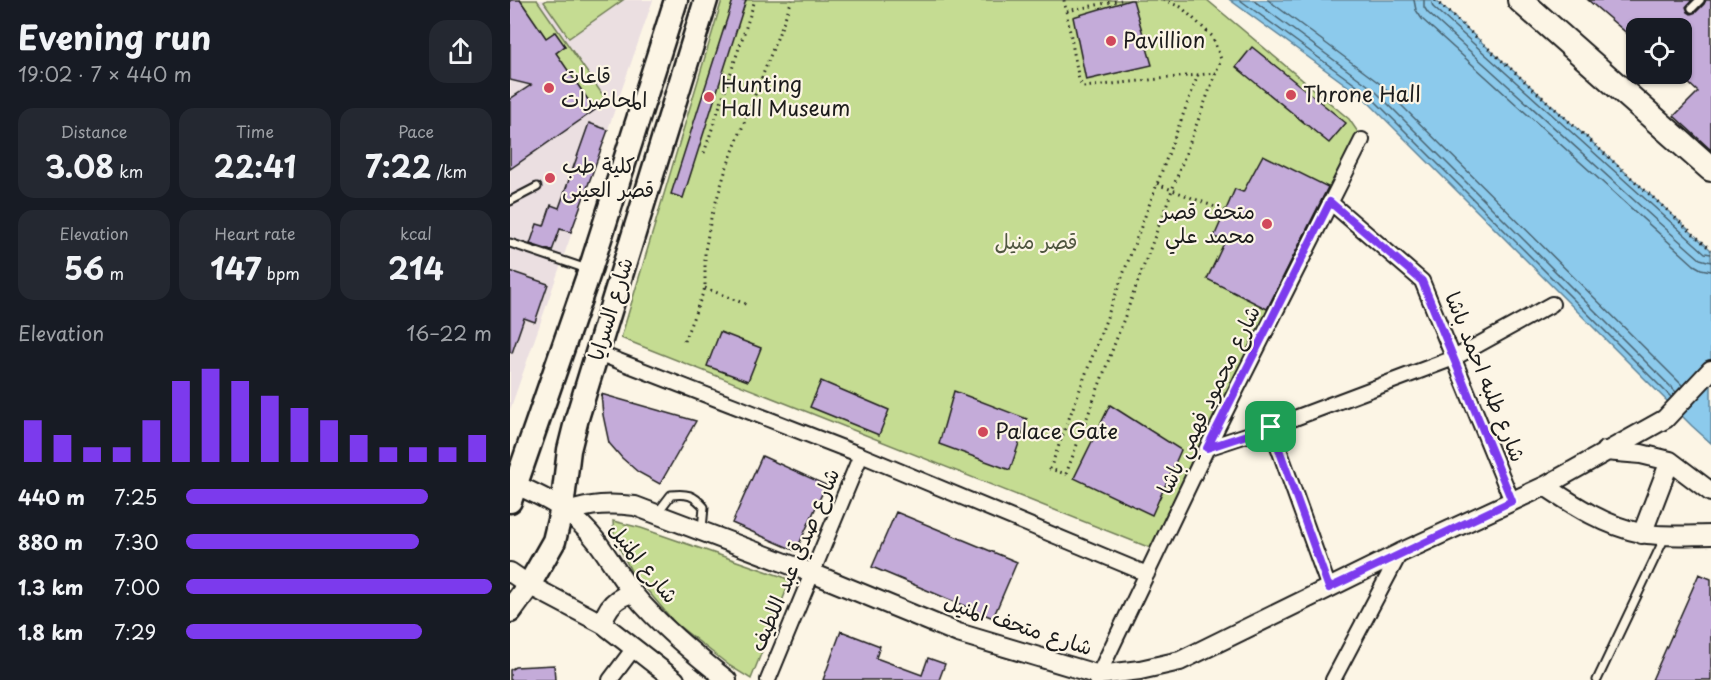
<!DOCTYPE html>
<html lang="en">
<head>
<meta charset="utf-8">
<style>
  body { margin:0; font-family:"Playpen Sans","Playpen Sans Arabic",sans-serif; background:#242831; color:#f1f3f6; height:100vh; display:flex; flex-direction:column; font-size:22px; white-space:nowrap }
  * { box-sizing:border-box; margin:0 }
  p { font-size:20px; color:#9ea1a6 }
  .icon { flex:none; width:33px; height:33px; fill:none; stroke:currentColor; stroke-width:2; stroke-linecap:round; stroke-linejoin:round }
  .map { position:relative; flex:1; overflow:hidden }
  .sheet { display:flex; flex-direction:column; background:#171b24; width:510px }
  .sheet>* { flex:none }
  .fabs { position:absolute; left:1116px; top:18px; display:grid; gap:12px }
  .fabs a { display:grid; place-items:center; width:66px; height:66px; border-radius:12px; background:#171b24; box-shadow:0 2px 4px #0004; font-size:30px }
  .pin { position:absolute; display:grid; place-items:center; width:51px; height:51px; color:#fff; margin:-26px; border-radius:12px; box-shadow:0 3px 9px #0006 }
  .round { display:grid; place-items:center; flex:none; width:63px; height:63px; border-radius:18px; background:#242831 }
  .summary { display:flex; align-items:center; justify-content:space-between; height:102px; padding:0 18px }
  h1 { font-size:33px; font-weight:700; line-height:45px }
  .stats { display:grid; grid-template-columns:repeat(3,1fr); gap:9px; height:102px; padding:6px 18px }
  .stats div { display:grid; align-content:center; border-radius:15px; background:#242831; text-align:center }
  .stats b { font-size:30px; font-weight:700 }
  .stats small { font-size:16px; font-weight:400 }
  .stats p { font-size:16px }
  .chart { height:168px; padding:12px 18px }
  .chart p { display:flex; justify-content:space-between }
  .chart svg { width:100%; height:108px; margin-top:6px; stroke:#7c3aed; stroke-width:6 }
  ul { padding:0 18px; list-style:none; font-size:20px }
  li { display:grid; grid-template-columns:96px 72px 1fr; align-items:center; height:45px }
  li i { height:15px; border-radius:8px; background:#7c3aed }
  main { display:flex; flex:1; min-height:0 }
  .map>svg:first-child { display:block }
  .built { fill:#ebdfe1 }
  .green { fill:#c5dc92; stroke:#707c57; stroke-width:1.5 }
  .water { fill:#8ccaec; stroke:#5f8499; stroke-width:1.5 }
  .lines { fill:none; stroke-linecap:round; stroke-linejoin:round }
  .shore { stroke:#49626f; stroke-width:1.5 }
  .building { fill:#c4abd9; stroke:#1c1c1c; stroke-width:1.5 }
  .service-casing { stroke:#1c1c1c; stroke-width:11 }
  .minor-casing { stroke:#1c1c1c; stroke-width:18 }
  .tertiary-casing { stroke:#1c1c1c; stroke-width:22 }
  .primary-casing { stroke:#1c1c1c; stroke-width:27 }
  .trunk-casing { stroke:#1c1c1c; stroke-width:28 }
  .path { stroke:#1c1c1c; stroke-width:3; stroke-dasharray:1.5 4.5; stroke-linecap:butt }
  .service { stroke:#fcf5e5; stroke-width:7 }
  .minor { stroke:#fcf5e5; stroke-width:14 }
  .tertiary { stroke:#fcf5e5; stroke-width:18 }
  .primary { stroke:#fcf5e5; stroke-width:22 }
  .trunk { stroke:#fcf5e5; stroke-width:24 }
  .route-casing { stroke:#fff; stroke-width:12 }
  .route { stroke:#7c3aed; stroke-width:8 }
  .poi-dot { fill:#d1495b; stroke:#fcf5e5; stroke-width:2 }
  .labels { text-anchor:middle; stroke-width:4.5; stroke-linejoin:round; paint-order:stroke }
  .poi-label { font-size:21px; fill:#1c1c1c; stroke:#fcf5e5; text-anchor:start }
  .park-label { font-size:21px; fill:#4f563f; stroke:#fcf5e5 }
  .street-label { font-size:21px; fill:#1c1c1c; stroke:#fcf5e5 }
</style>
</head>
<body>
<main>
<section class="sheet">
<div class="summary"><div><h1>Evening run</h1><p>19:02 · 7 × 440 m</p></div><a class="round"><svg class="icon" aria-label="share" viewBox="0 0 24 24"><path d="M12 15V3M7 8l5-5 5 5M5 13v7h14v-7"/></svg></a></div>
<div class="stats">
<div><p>Distance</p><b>3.08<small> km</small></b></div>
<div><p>Time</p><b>22:41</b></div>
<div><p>Pace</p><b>7:22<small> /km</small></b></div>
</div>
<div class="stats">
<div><p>Elevation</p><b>56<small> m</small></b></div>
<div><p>Heart rate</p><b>147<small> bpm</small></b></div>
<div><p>kcal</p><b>214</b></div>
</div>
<div class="chart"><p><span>Elevation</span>16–22 m</p>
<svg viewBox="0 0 160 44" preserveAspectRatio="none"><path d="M5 44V27M15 44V33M25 44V38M35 44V38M45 44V27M55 44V11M65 44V6M75 44V11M85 44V17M95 44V22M105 44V27M115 44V33M125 44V38M135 44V38M145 44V38M155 44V33"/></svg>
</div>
<ul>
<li><b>440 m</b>7:25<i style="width:79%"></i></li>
<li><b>880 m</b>7:30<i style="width:76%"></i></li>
<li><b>1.3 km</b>7:00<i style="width:100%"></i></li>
<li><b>1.8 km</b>7:29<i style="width:77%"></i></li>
</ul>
</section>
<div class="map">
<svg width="1201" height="680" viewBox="0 0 1201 680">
  <rect width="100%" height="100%" fill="#fcf5e5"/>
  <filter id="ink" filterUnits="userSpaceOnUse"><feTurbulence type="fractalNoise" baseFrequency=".0167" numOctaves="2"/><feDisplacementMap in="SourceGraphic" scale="12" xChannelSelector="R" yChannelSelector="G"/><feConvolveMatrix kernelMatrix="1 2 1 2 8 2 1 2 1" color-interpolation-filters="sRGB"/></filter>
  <g filter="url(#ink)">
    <!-- built -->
    <path class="built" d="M0 0H143L0 410Z"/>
    <!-- green -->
    <path class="green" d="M10 0H27L97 101 85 110 46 53 55 46 45 32 36 38Z
      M37 0H113L59 38 34 2Z
      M212 0H697L839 119 850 135 643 549 111 338Z
      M103 521 131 528 273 577 280 581 241 679 220 666 165 623 121 571 104 537Z"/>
    <!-- water -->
    <path class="water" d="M720 0H925L1201 250V443L1182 426 854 98Z"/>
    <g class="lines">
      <!-- shore -->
      <path class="shore" d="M730 0 858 94 1161 397
        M743 0 863 89 1166 392
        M758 0 869 83 1172 385
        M904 0 906 10 912 19 1184 265 1191 269 1201 271
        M914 0V7L918 13 1148 222 1190 259 1201 262
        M921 0 923 7 1195 253 1201 254"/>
    </g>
    <!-- building -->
    <path class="building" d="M0 0H10L36 38 45 32 55 46 46 53 85 110 0 169V99L21 85 0 80Z
      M223 0H236L173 198 161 194Z
      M620 0H623L642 65 576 80 563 17Z
      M1078 0H1182L1176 7 1178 12 1181 14 1186 12 1194 4 1196 0H1201V150L1164 116 1188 92 1172 77V28H1126V41Z
      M742 47 836 123 819 143 726 67Z
      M79 123 98 130 61 232 50 229 42 251 20 244 27 224 34 226 41 205 49 208Z
      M753 155 818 187 757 309 697 279 715 241 704 237 725 189 733 192Z
      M0 271 38 284 25 322 14 318 2 353 0 352Z
      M210 332 251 348 238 381 197 366Z
      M311 381 379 410 369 435 300 407Z
      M444 391 517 419 500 470 429 444Z
      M91 394 186 421 150 484 128 472 112 458 99 443 93 415Z
      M600 405 671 450 642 515 564 478Z
      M252 456 316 485 286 551 222 523Z
      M386 512 507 562 483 618 362 567Z
      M1189 574 1201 579V680H1142Z
      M331 631 370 646 366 658 412 675 418 658 435 664 429 680H313Z
      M44 665 45 680H0V670L5 667Z"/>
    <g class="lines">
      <!-- service casing -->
      <g class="service-casing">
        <path id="service" d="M1182 8 1190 0
          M0 201 27 187
          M0 243 77 269
          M148 512 161 495C177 493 184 495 194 507L192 529
          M1087 680 1155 537"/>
      </g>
      <!-- minor casing -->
      <g class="minor-casing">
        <path id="minor" d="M820 202 912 281 1002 501
          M88 353 351 455 637 574
          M761 427 819 588
          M697 448 761 427 944 358 1042 304
          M100 680 124 648
          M258 680 351 455
          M586 680 697 448 852 140
          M823 680 890 553"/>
      </g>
      <!-- tertiary casing -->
      <g class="tertiary-casing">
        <path id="tertiary" d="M1095 451 1131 454 1160 461 1201 492
          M6 485C39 499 65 513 88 543 100 559 110 577 122 592 149 625 184 654 217 680
          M1035 486C1065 506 1096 526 1131 533 1150 537 1181 535 1201 535
          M57 512C82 504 99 503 125 506L302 573 448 633 589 675 630 670 670 661 890 553 1035 486 1155 419 1201 370
          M1132 534 1160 461
          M0 572 19 585 93 624 165 680
          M93 624C96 607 106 597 123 593"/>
      </g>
      <!-- primary casing -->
      <g class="primary-casing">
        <path id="primary" d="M0 501 80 270 166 0
          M0 611 19 585 44 541 52 508 59 450 67 418 196 0"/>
      </g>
      <!-- trunk casing -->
      <g class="trunk-casing">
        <path id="trunk" d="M1010 0 1201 169"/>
      </g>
      <!-- path -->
      <path class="path" d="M554 0 569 80 573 87 706 73
        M653 0 671 7 702 36 711 59 556 474 540 469 688 75
        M925 0 1201 250
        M557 11 611 0
        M194 153 245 0
        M647 184 715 211
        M195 288 238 305
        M174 341 195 288V251L201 218 216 169 282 0"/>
      <!-- service -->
      <use href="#service" class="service"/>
      <!-- minor -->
      <use href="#minor" class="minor"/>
      <!-- tertiary -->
      <use href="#tertiary" class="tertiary"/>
      <!-- primary -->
      <use href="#primary" class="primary"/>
      <!-- trunk -->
      <use href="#trunk" class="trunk"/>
    </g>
  </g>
  <g class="lines" filter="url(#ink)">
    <!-- route casing -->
    <g class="route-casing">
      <path id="route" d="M820 202 912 281 1002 501 819 588 761 427 697 448Z"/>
    </g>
    <!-- route -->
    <use href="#route" class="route"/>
  </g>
  <!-- markers -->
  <g class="poi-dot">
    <circle cx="601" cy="41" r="6"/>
    <circle cx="39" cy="88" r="6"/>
    <circle cx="781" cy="95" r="6"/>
    <circle cx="199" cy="97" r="6"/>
    <circle cx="40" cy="178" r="6"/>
    <circle cx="757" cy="224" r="6"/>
    <circle cx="473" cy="432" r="6"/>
  </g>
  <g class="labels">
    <!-- poi labels -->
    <g class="poi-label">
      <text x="613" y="48">Pavillion</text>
      <text x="51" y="83">قاعات<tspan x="51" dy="24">المحاضرات</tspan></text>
      <text x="211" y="92">Hunting<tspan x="211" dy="24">Hall Museum</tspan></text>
      <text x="793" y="102">Throne Hall</text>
      <text x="52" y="173">كلية طب<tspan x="52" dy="24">قصر العينى</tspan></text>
      <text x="745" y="219" text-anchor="end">متحف قصر<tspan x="745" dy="24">محمد علي</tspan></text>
      <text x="485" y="439">Palace Gate</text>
    </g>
    <!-- park labels -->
    <g class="park-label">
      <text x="526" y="249">قصر منيل</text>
    </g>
    <!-- street labels -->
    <g class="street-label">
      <text transform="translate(101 309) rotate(-73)" y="7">شارع السرايا</text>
      <text transform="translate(975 377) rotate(68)" y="7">شارع طلبه احمد باشا</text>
      <text transform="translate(699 400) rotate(-64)" y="7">شارع محمود فهمي باشا</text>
      <text transform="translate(285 560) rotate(-67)" y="7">شارع صدقي عبد اللطيف</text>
      <text transform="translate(133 563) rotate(51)" y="7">شارع المنيل</text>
      <text transform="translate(508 625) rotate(18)" y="7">شارع متحف المنيل</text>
    </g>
  </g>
</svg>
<div class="fabs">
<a><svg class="icon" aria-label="locate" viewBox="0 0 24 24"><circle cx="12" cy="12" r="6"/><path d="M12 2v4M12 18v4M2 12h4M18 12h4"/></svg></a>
</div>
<div class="pin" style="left:761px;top:427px;background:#1e9e55"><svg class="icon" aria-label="arrive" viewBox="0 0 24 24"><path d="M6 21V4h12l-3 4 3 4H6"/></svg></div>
</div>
</main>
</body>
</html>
